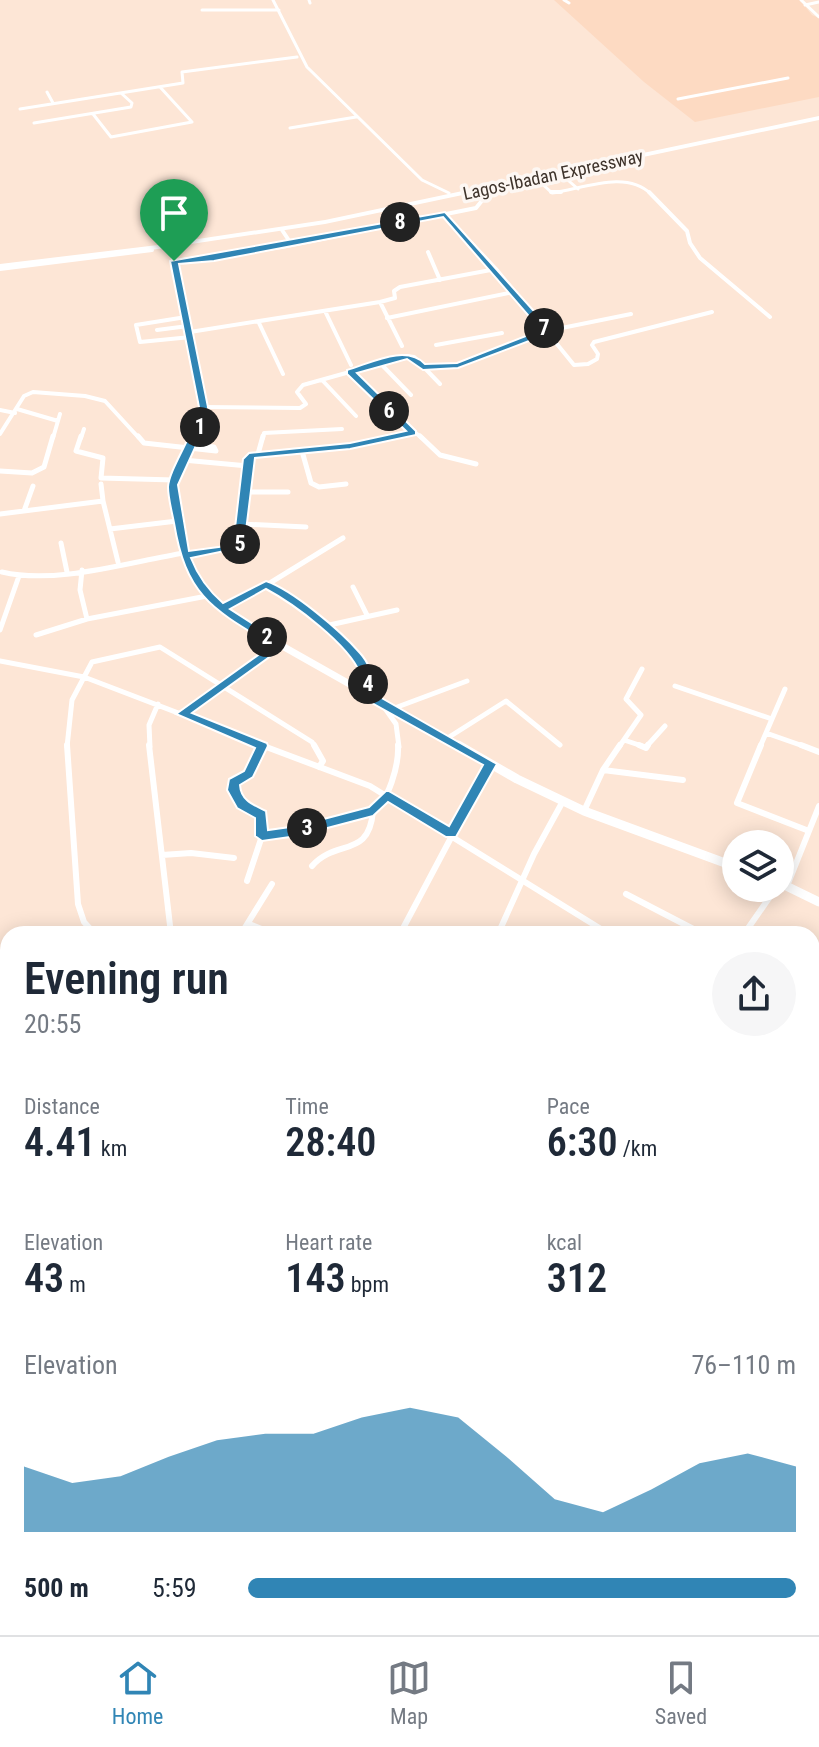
<!DOCTYPE html>
<html lang="en">
<head>
<meta charset="utf-8">
<style>
  body { margin:0; font-family:"Roboto Condensed",sans-serif; background:#f6f6f7; color:#1f2937; height:100vh; display:flex; flex-direction:column; font-size:30px; white-space:nowrap }
  * { box-sizing:border-box; margin:0 }
  p { font-size:26px; color:#747a83 }
  .icon { flex:none; width:44px; height:44px; fill:none; stroke:currentColor; stroke-width:2; stroke-linecap:round; stroke-linejoin:round }
  .map { position:relative; flex:1; overflow:hidden }
  .panel { position:absolute; left:0px; top:926px; width:820px; height:710px; display:flex; flex-direction:column; background:#fff; border-radius:24px 24px 0 0; box-shadow:0 4px 20px #0003 }
  .panel>* { flex:none }
  .tools { position:absolute; left:722px; top:830px; display:grid; gap:16px }
  .tools a { display:grid; place-items:center; width:72px; height:72px; border-radius:50%; background:#fff; box-shadow:0 4px 20px #0003; font-size:40px }
  .pin { position:absolute; display:grid; place-items:center; width:68px; height:68px; color:#fff; margin:-82px -34px; border-radius:50% 50% 50% 0; rotate:-45deg; box-shadow:0 0 8px #0007 }
  .pin .icon { rotate:45deg }
  .km { position:absolute; width:40px; height:40px; margin:-20px; border-radius:50%; background:#222; color:#fff; font-size:22px; line-height:40px; text-align:center }
  .round { display:grid; place-items:center; flex:none; width:84px; height:84px; border-radius:42px; background:#f6f6f7 }
  .headline { display:flex; align-items:center; justify-content:space-between; height:136px; padding:0 24px }
  h1 { font-size:44px; font-weight:600; line-height:60px }
  .figures { display:grid; grid-template-columns:repeat(3,1fr); gap:12px; height:136px; padding:8px 24px }
  .figures div { display:grid; align-content:center }
  .figures b { font-size:40px; font-weight:600 }
  .figures small { font-size:22px; font-weight:400 }
  .figures p { font-size:22px }
  .chart { height:224px; padding:16px 24px }
  .chart p { display:flex; justify-content:space-between }
  .chart svg { width:100%; height:144px; margin-top:8px; fill:#3085b5; opacity:.7 }
  ul { padding:0 24px; list-style:none; font-size:26px }
  li { display:grid; grid-template-columns:128px 96px 1fr; align-items:center; height:60px }
  li i { height:20px; border-radius:10px; background:#3085b5 }
  .dock { display:flex; justify-content:space-around; align-items:center; height:112px; border-top:2px solid #e0e1e3; background:#fff; font-size:22px; color:#747a83 }
  .dock a { display:grid; justify-items:center; gap:4px }
  .dock .selected { color:#3085b5 }
  .map>svg:first-child { display:block }
  .built { fill:#fddac2 }
  .lines { fill:none; stroke-linecap:round; stroke-linejoin:round }
  .street-far4 { stroke:#fff; stroke-width:3 }
  .street-far3 { stroke:#fff; stroke-width:4 }
  .street-far2 { stroke:#fff; stroke-width:5 }
  .street-far1 { stroke:#fff; stroke-width:6 }
  .street { stroke:#fff; stroke-width:8 }
  .secondary-far2 { stroke:#fff; stroke-width:5 }
  .secondary-far1 { stroke:#fff; stroke-width:7 }
  .secondary { stroke:#fff; stroke-width:9 }
  .highway { fill:#fff; fill-rule:evenodd }
  .route { fill:#3085b5; stroke:#fff; stroke-width:2; fill-rule:evenodd }
  .labels { text-anchor:middle; stroke-width:7; stroke-linejoin:round; paint-order:stroke }
  .far-street-label { font-size:18px; fill:#3e332b; stroke:#fdf7f3 }
</style>
</head>
<body>
<div class="map">
<svg width="819" height="1635" viewBox="0 0 819 1635">
  <rect width="100%" height="100%" fill="#fde6d6"/>
  <!-- built -->
  <path class="built" d="M554 0H800L812 15 819 18V97L695 122 644 82Z"/>
  <g class="lines">
    <!-- street-far4 -->
    <path class="street-far4" d="M273 0 307 67 422 180 449 193
      M309 0 310 3
      M564 0 569 3
      M801 0 819 17
      M805 5 819 2
      M202 10H279
      M47 92 53 103
      M678 99 788 78
      M20 109 183 83 182 72 297 57
      M93 114 111 137 192 122 160 87
      M34 123 131 107 132 103 121 93
      M290 128 356 117
      M561 174 578 189
      M537 179 552 193C582 189 626 169 651 194
      M489 189V194"/>
    <!-- street-far3 -->
    <path class="street-far3" d="M551 192H561
      M649 192 687 231 690 243 700 258 770 317
      M445 215 496 269 574 365 588 364 597 359 598 354 592 345 594 342 712 312
      M282 230 292 245
      M428 252 440 280
      M174 261 282 247 476 208 489 192
      M0 269 152 250
      M380 302 402 346
      M325 311 351 365
      M186 317 136 325 140 342 191 337
      M387 318 514 292
      M259 323 283 374
      M157 330 188 326
      M190 332 380 302 395 298 394 291 400 287 496 269
      M436 345 502 333
      M381 364 411 395
      M423 367 458 365 547 331 631 314
      M351 372 387 410 422 438
      M322 380 356 416
      M203 407 300 408 306 404 297 392 303 385 407 356 414 357 440 384
      M17 409 58 421
      M0 410 15 413
      M0 434 24 396 33 392 85 396 105 401 139 438
      M53 438 60 414
      M81 438 84 429
      M263 438 264 433 342 429
      M388 438 413 433"/>
    <!-- street-far2 -->
    <path class="street-far2" d="M81 436 76 451 103 458 101 478 174 480
      M138 436 144 443 216 451 214 447 191 445
      M420 436 440 455 476 464
      M302 451 311 483 319 487 346 484
      M258 454 263 436
      M183 460 248 466
      M0 471 32 473 44 467 53 436
      M101 484 103 501
      M245 492H288
      M24 511 33 486
      M0 514 103 501 118 562
      M241 524 306 527
      M110 529 177 521
      M61 543 67 572
      M185 555 238 547 248 459 252 455 350 446 398 436
      M82 570 80 590 87 619
      M2 572C56 585 129 562 184 553
      M266 584C308 610 363 641 367 695
      M353 587 367 615
      M222 608 247 597 343 538
      M325 626 397 610
      M0 630 19 576
      M36 635 87 619 207 596
      M0 661 84 677 267 747
      M675 686 772 719 760 747
      M382 704 396 724 399 747
      M392 709 467 681
      M182 714 281 645
      M772 719 785 689
      M766 733 806 747
      M446 739 506 701 560 745
      M624 740 645 747
      M67 747 72 700 92 662 160 647 312 742 315 747
      M150 747 149 725 158 704
      M619 747 641 715 626 699 642 669
      M646 747 665 726"/>
    <!-- street-far1 -->
    <path class="street-far1" d="M67 745 78 904 84 922 95 934
      M149 745 171 934
      M261 745 370 786 609 934
      M314 745 323 761 319 767
      M639 745 646 748 648 745
      M761 745 737 803 809 831
      M801 745 819 752
      M262 746 248 774 233 783 238 800 262 815V836
      M603 770 620 745
      M584 811 603 770 683 780
      M162 855 191 853 234 858
      M312 866C337 838 369 859 373 811
      M247 881 262 836C290 832 346 824 371 812 389 803 399 764 398 745
      M787 886 819 806
      M626 894 703 934
      M249 924 274 934
      M241 934 272 884
      M400 934 490 764
      M498 934 534 854 563 801
      M744 934 776 888
      M0 969 8 979
      M812 987 819 974
      M812 990 819 995
      M0 1043 8 1041
      M812 1066 819 1071
      M5 1139 8 1124"/>
    <!-- street -->
    <path class="street" d="M0 1164 5 1137
      M812 1215 819 1196"/>
    <!-- secondary-far2 -->
    <path class="secondary-far2" d="M171 246 203 407 201 426 195 438"/>
    <!-- secondary-far1 -->
    <path class="secondary-far1" d="M196 436 173 485 184 553 191 572 207 596 261 634 461 747"/>
    <!-- secondary -->
    <path class="secondary" d="M458 745 517 779 584 811 736 867
      M780 883 819 902"/>
    <!-- highway -->
    <path class="highway" d="M819 116V120L325 224 158 249 0 268V264L158 245 325 220Z"/>
  </g>
  <!-- route -->
  <path class="route" d="M445 212 550 329V333L458 368 423 370 407 359 357 373 416 431V435L350 449 255 458 244 547 191 558C198 576 208 590 223 603L266 581C293 590 341 631 360 653 370 664 374 678 373 693L497 764 456 837H446L388 802 373 816 297 836 262 841 255 836V818L237 808 227 790 229 779 244 771 255 748 176 714 272 645C212 609 186 596 174 523 172 512 168 498 168 487 169 468 195 434 199 407L170 261ZM443 217 541 330 457 363 425 364C406 344 371 363 347 370V374L406 431 350 443 249 453 243 459 233 545 189 551 178 485 205 426 208 407 179 264 214 261ZM266 589C294 604 348 644 360 673 363 681 361 690 363 698L483 765 449 826 387 790 369 807 297 826 268 830 266 811C254 805 241 801 240 785L253 777 268 746 267 743 192 713 286 645 230 609Z"/>
  <g class="labels">
    <!-- far-street labels -->
    <g class="far-street-label">
      <text transform="translate(553 175) rotate(-12)" y="6">Lagos-Ibadan Expressway</text>
    </g>
  </g>
</svg>
<div class="tools">
<a><svg class="icon" aria-label="layers" viewBox="0 0 24 24"><path d="M12 4l9 5-9 5-9-5zM3 14l9 5 9-5"/></svg></a>
</div>
<div class="pin" style="left:174px;top:261px;background:#1e9e55"><svg class="icon" aria-label="arrive" viewBox="0 0 24 24"><path d="M6 21V4h12l-3 4 3 4H6"/></svg></div>
<b class="km" style="left:200px;top:427px">1</b>
<b class="km" style="left:267px;top:637px">2</b>
<b class="km" style="left:307px;top:828px">3</b>
<b class="km" style="left:368px;top:684px">4</b>
<b class="km" style="left:240px;top:544px">5</b>
<b class="km" style="left:389px;top:411px">6</b>
<b class="km" style="left:544px;top:328px">7</b>
<b class="km" style="left:400px;top:222px">8</b>
<section class="panel">
<div class="headline"><div><h1>Evening run</h1><p>20:55</p></div><a class="round"><svg class="icon" aria-label="share" viewBox="0 0 24 24"><path d="M12 15V3M7 8l5-5 5 5M5 13v7h14v-7"/></svg></a></div>
<div class="figures">
<div><p>Distance</p><b>4.41<small> km</small></b></div>
<div><p>Time</p><b>28:40</b></div>
<div><p>Pace</p><b>6:30<small> /km</small></b></div>
</div>
<div class="figures">
<div><p>Elevation</p><b>43<small> m</small></b></div>
<div><p>Heart rate</p><b>143<small> bpm</small></b></div>
<div><p>kcal</p><b>312</b></div>
</div>
<div class="chart"><p><span>Elevation</span>76–110 m</p>
<svg viewBox="0 0 160 44" preserveAspectRatio="none"><path d="M0 44V24L10 29L20 27L30 21L40 16L50 14L60 14L70 9L80 6L90 9L100 21L110 34L120 38L130 31L140 23L150 20L160 24V44z"/></svg>
</div>
<ul>
<li><b>500 m</b>5:59<i style="width:100%"></i></li>
</ul>
</section>
</div>
<nav class="dock">
<a class="selected"><svg class="icon" aria-label="home" viewBox="0 0 24 24"><path d="M3 11l9-7 9 7M6 9v11h12V9"/></svg>Home</a>
<a><svg class="icon" aria-label="map" viewBox="0 0 24 24"><path d="M3 6l6-2 6 2 6-2v14l-6 2-6-2-6 2zM9 4v14M15 6v14"/></svg>Map</a>
<a><svg class="icon" aria-label="saved" viewBox="0 0 24 24"><path d="M7 4h10v16l-5-4-5 4z"/></svg>Saved</a>
</nav>
</body>
</html>
